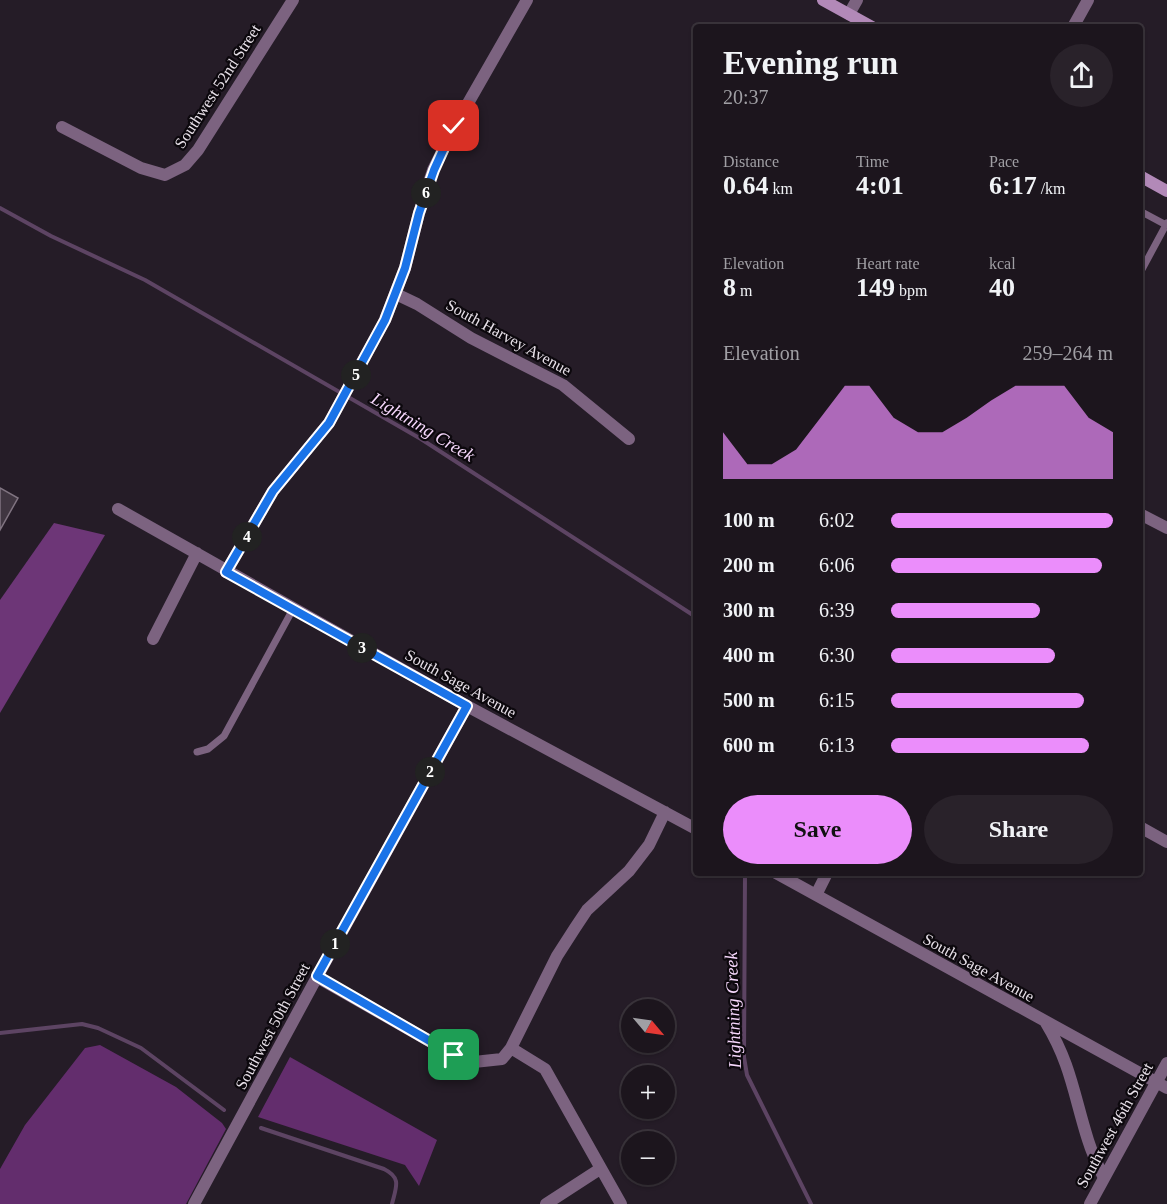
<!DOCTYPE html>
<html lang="en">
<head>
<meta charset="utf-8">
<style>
  body { margin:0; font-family:Georgia,serif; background:#29222a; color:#f1f3f6; height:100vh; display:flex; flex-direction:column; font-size:22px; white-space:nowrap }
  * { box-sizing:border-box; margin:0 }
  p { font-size:20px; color:#a09fa4 }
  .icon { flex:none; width:33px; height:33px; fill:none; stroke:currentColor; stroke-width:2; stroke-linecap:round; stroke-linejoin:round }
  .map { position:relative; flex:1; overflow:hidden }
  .panel { position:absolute; left:693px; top:24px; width:450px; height:852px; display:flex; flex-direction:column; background:#1c151d; border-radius:6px; box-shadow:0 2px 4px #0004,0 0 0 2px #3a343b }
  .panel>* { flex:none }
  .needle { width:39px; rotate:119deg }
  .fabs { position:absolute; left:621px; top:999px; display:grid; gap:12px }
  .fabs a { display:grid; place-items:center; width:54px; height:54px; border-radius:50%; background:#1c151d; box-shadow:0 2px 4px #0004,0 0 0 2px #3a343b; font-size:30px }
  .pin { position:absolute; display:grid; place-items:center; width:51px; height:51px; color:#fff; margin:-26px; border-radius:12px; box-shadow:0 3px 9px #0006 }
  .km { position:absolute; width:30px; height:30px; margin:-15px; border-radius:50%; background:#222; color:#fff; font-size:16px; line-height:30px; text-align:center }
  .round { display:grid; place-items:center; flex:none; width:63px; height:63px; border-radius:32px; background:#29222a }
  .summary { display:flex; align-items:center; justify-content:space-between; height:102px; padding:0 30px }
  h1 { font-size:33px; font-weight:700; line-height:45px }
  .stats { display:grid; grid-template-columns:repeat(3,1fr); gap:9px; height:102px; padding:6px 30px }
  .stats div { display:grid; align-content:center }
  .stats b { font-size:26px; font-weight:700 }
  .stats small { font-size:16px; font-weight:400 }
  .stats p { font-size:16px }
  .chart { height:168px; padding:12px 30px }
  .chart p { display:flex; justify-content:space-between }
  .chart svg { width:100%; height:108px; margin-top:6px; fill:#eb8dfb; opacity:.7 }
  .button { display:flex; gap:12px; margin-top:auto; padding:12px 30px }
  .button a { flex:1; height:69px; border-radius:36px; background:#eb8dfb; color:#111; font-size:24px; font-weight:700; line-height:69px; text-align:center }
  .button a+a { background:#29222a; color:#f1f3f6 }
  ul { padding:0 30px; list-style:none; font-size:20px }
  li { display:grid; grid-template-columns:96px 72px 1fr; align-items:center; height:45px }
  li i { height:15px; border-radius:8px; background:#eb8dfb }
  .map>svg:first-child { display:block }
  .green { fill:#632d6d }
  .forest { fill:#6d3677 }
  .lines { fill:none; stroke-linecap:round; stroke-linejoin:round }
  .stream { stroke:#5d4463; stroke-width:4 }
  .building { fill:#403641; stroke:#807481; stroke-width:1.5 }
  .lane { stroke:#7c6380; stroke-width:7 }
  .street { stroke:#7c6380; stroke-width:12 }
  .secondary { stroke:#b289b8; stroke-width:12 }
  .route-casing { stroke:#fff; stroke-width:12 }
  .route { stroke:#1a73e8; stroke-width:8 }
  .labels { text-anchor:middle; stroke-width:4.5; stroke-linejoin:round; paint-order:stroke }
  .street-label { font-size:16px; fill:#e8e1e9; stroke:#0c080d }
  .water-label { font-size:18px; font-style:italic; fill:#f7d8fd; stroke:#0c080d }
</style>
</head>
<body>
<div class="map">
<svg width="1167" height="1204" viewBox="0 0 1167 1204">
  <rect width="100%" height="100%" fill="#251c27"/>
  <!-- green -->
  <path class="green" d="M100 1045 176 1087 222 1123 226 1129 186 1204H0V1169L25 1125 85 1048Z
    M290 1057 437 1140 419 1186 405 1165 258 1117Z"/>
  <!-- forest -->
  <path class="forest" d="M54 523 105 535 0 713V600Z"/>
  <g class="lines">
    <!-- stream -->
    <path class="stream" d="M0 208 51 236 145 280 421 439 696 617
      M745 873 744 1057 747 1075 811 1204
      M0 1033 82 1024 98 1028 141 1048 224 1110
      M261 1128 384 1169C402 1178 396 1187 392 1204"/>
  </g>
  <!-- building -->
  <path class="building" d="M0 488 18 498 0 530Z"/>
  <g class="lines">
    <!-- lane -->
    <path class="lane" d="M1140 211 1166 225
      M1140 273 1167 223
      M197 752 208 749 224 736 293 609"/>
    <!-- street -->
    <path class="street" d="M849 14 857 0
      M1073 27 1088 0
      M62 127 141 168 165 175 185 165 198 150 293 0
      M396 294 417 304 471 338 563 385 629 439
      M118 509 467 706 696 829
      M1140 514 1167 528
      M226 572 273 491 329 423 385 320 405 268 419 213 433 170 455 126 527 0
      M153 639 197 553
      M1140 827 1167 842
      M776 873 1167 1088
      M816 895 827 873
      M317 977 454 1055 474 1062 502 1059 511 1048 557 956 575 928 587 910 629 871 649 845 665 812
      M1046 1023C1071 1064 1074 1096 1088 1140 1092 1153 1098 1166 1104 1178
      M511 1048 545 1069 621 1204
      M194 1204 317 977 467 706
      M546 1204 600 1169
      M1090 1204 1167 1063"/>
    <!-- secondary -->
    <path class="secondary" d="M823 0 872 27
      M1140 176 1167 191"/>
  </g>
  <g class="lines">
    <!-- route casing -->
    <g class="route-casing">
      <path id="route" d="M454 1055 317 976 467 706 226 572 273 491 329 423 385 320 405 268 419 213 434 170 454 126"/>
    </g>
    <!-- route -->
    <use href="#route" class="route"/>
  </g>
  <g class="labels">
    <!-- street labels -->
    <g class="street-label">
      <text transform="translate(217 86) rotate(-57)" y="6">Southwest 52nd Street</text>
      <text transform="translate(509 337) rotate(29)" y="6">South Harvey Avenue</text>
      <text transform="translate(461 683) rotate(29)" y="6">South Sage Avenue</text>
      <text transform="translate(979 967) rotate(29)" y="6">South Sage Avenue</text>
      <text transform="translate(272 1026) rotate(-62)" y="6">Southwest 50th Street</text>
      <text transform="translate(1114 1125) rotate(-61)" y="6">Southwest 46th Street</text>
    </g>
    <!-- water labels -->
    <g class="water-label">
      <text transform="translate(423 427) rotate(31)" y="6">Lightning Creek</text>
      <text transform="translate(733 1010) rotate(-92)" y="6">Lightning Creek</text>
    </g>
  </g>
</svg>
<div class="fabs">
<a><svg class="needle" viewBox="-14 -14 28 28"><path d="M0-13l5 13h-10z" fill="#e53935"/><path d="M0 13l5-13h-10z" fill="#a09fa4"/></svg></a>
<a>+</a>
<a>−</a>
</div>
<div class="pin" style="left:454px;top:1055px;background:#1e9e55"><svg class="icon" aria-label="arrive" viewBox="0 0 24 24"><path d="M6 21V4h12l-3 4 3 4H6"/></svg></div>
<div class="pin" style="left:454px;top:126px;background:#d93025"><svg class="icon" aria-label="check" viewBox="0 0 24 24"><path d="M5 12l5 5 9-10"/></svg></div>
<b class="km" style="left:335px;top:944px">1</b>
<b class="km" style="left:430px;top:772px">2</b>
<b class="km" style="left:362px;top:648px">3</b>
<b class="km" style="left:247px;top:537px">4</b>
<b class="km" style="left:356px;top:375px">5</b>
<b class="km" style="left:426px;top:193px">6</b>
<section class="panel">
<div class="summary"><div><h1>Evening run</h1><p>20:37</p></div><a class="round"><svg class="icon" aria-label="share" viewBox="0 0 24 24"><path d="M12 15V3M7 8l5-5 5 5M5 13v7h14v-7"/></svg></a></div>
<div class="stats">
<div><p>Distance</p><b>0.64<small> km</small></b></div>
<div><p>Time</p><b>4:01</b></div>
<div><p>Pace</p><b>6:17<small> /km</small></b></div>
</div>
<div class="stats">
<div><p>Elevation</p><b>8<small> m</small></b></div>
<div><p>Heart rate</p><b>149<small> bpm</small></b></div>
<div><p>kcal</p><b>40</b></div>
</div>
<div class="chart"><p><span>Elevation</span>259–264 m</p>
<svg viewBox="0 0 160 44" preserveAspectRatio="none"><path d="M0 44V25L10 38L20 38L30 32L40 19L50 6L60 6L70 19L80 25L90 25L100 19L110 12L120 6L130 6L140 6L150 19L160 25V44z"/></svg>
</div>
<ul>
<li><b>100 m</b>6:02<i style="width:100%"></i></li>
<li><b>200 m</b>6:06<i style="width:95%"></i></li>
<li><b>300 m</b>6:39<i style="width:67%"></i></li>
<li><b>400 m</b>6:30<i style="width:74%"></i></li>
<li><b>500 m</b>6:15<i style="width:87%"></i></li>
<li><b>600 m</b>6:13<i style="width:89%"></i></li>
</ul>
<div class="button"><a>Save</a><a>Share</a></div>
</section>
</div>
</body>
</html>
